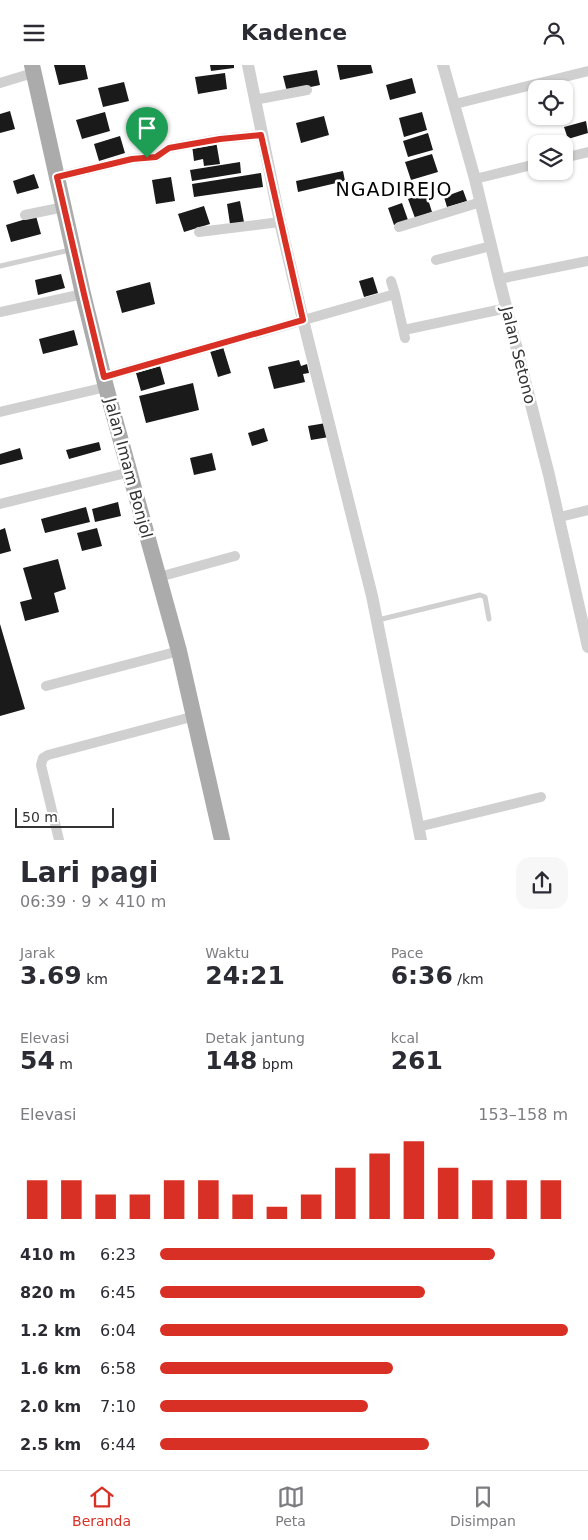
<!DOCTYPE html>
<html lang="id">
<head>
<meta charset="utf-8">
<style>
  body { margin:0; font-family:"DejaVu Sans",sans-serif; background:#f7f7f7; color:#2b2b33; height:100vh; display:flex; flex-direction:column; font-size:19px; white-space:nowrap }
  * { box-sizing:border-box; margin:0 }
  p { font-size:16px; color:#7c7c81 }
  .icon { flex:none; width:28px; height:28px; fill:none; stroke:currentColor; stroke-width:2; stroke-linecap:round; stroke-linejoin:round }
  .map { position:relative; height:775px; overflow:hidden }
  .drawer { display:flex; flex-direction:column; background:#fff; flex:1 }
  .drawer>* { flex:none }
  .tools { position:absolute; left:528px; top:15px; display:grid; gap:10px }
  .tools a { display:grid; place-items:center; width:45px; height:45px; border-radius:10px; background:#fff; box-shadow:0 1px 4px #0004; font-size:25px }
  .scale { position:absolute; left:15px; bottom:12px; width:99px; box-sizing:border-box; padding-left:5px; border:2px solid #333; border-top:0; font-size:14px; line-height:18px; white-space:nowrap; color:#333; -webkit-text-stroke:4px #fff; paint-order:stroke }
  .pin { position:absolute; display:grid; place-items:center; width:42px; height:42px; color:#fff; margin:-51px -21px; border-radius:50% 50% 50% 0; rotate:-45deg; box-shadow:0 0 5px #0007 }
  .pin .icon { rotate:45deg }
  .round { display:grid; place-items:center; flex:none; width:52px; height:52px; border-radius:15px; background:#f7f7f7 }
  .overview { display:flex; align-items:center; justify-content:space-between; height:85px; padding:0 20px }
  h1 { font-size:28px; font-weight:600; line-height:38px }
  .stats { display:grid; grid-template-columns:repeat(3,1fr); gap:8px; height:85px; padding:5px 20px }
  .stats div { display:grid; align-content:center }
  .stats b { font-size:25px; font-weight:600 }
  .stats small { font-size:14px; font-weight:400 }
  .stats p { font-size:14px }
  .chart { height:140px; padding:10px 20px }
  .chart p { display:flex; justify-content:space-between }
  .chart svg { width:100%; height:90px; margin-top:5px; stroke:#d93025; stroke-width:6 }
  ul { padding:0 20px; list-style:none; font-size:16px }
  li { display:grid; grid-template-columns:80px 60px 1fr; align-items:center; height:38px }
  li i { height:12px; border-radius:6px; background:#d93025 }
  header { display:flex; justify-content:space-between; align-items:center; height:65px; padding:0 20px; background:#fff; font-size:22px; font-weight:600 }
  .dock { display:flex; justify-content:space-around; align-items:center; height:70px; border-top:1px solid #e1e1e2; background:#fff; font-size:14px; color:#7c7c81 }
  .dock a { display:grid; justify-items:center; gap:2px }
  .dock .selected { color:#d93025 }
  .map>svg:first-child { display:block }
  .building { fill:#1a1a1a }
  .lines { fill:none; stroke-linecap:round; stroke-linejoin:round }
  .service { stroke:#d0d0d0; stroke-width:5 }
  .minor { stroke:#d0d0d0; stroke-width:10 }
  .tertiary { stroke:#d0d0d0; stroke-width:12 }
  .primary { stroke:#ababab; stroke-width:16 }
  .route-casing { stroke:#fff; stroke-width:10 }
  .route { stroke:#d93025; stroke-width:6 }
  .labels { text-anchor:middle; stroke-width:5; stroke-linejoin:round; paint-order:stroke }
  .street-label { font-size:16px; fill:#333; stroke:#fff }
  .quarter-label { font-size:19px; letter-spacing:1px; fill:#000; stroke:#fff }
</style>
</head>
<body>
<header><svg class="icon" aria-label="menu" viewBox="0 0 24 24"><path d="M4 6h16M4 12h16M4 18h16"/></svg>Kadence<svg class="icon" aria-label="person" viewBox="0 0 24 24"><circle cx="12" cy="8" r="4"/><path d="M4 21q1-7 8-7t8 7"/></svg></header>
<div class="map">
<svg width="588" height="775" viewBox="0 0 588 775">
  <rect width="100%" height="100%" fill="#fff"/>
  <!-- building -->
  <path class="building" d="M54 0H85L88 14 59 20Z
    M210 0H234V3L211 6Z
    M337 0H371L373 8 340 15Z
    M317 5 320 20 287 27 283 11Z
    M225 8 227 24 198 29 195 12Z
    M412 13 416 28 390 35 386 20Z
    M124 17 129 36 103 42 98 23Z
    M10 46 15 64 0 68V49Z
    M105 47 110 66 82 74 76 55Z
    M422 47 427 65 404 72 399 53Z
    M324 51 329 70 301 78 296 58Z
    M586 56 588 68 568 74 564 62Z
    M428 68 433 85 408 92 403 76Z
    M120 71 125 88 99 96 94 79Z
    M216 76 220 99 204 101 203 94 194 96 192 80Z
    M432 89 438 107 411 115 405 97Z
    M240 97 241 108 192 116 190 105Z
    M343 106 345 116 298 127 296 116Z
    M261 108 263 122 194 132 192 119Z
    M34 109 39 123 17 129 13 116Z
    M171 112 175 136 156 139 152 115Z
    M463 125 467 136 447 142 444 132Z
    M426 128 432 147 415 153 408 134Z
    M240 136 244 157 230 159 227 139Z
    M402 138 408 155 394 160 388 143Z
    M204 141 210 159 184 167 178 149Z
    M36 151 41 169 11 177 6 160Z
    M61 209 65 223 38 230 35 215Z
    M373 212 378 228 364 232 359 216Z
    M150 217 155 239 122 248 116 226Z
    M74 265 78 280 43 289 39 274Z
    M223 282 231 308 218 312 210 286Z
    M299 295 301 301 307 299 309 308 303 309 305 317 274 324 268 302Z
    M160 301 165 319 141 326 136 308Z
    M193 318 199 345 146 358 139 331Z
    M326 358 329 372 311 375 308 361Z
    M264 363 268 376 252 381 248 368Z
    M99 377 101 385 69 394 66 385Z
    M20 383 23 394 0 400V389Z
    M212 388 216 405 194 410 190 393Z
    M118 437 121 451 95 457 92 444Z
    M86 442 90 457 45 468 41 454Z
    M5 463 11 486 0 489V465Z
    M97 463 102 481 82 486 77 468Z
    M58 494 66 524 54 528 59 547 25 556 20 537 32 534 23 503Z
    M0 559 25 644 0 651Z"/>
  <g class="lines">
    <!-- service -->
    <path class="service" d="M0 201 70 185
      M378 555 480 530 485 532 489 554"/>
    <!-- minor -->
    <path class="minor" d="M0 18 33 8
      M254 35 307 25
      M455 39 588 6
      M564 93 588 87
      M57 112 132 94 156 92 169 83 219 74 261 70
      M475 114 536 99
      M25 150 64 142
      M399 162 481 137
      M199 167 280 157
      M436 195 491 181
      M499 214 588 196
      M391 216 395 229
      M0 247 83 229
      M404 265 507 243
      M104 312 395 229 405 273
      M0 347 106 322
      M0 439 130 407
      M560 452 588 445
      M159 512 235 491
      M46 621 179 586
      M418 762 541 732
      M59 775 41 700 43 693 48 690 195 651"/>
    <!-- tertiary -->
    <path class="tertiary" d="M248 0 280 157 303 255 372 531 421 775
      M443 0 475 114 499 214 549 410 588 582"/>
    <!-- primary -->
    <path class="primary" d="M32 0 83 229 106 322 179 586 222 775"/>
  </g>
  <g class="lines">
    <!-- route casing -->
    <g class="route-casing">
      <path id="route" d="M261 70 303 255 104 312 84 229 57 112 132 94 156 92 169 83 220 74Z"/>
    </g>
    <!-- route -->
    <use href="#route" class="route"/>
  </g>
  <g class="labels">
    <!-- street labels -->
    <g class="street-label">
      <text transform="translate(519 290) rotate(76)" y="6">Jalan Setono</text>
      <text transform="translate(129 403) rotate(75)" y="6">Jalan Imam Bonjol</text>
    </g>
    <!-- quarter labels -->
    <g class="quarter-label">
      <text x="394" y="131">NGADIREJO</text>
    </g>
  </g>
</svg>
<div class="tools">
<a><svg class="icon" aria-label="locate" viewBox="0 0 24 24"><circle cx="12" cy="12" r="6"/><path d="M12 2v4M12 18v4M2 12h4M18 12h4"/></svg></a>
<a><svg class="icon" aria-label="layers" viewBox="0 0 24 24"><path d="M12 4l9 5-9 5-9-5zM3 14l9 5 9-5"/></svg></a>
</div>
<div class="scale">50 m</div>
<div class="pin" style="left:147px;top:93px;background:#1e9e55"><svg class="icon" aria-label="arrive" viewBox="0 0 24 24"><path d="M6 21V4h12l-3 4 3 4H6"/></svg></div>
</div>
<section class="drawer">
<div class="overview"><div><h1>Lari pagi</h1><p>06:39 · 9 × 410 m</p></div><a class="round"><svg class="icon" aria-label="share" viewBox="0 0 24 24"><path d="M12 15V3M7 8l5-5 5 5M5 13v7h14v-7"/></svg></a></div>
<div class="stats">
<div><p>Jarak</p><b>3.69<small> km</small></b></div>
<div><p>Waktu</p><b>24:21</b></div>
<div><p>Pace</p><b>6:36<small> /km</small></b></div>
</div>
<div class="stats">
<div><p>Elevasi</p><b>54<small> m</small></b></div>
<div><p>Detak jantung</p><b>148<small> bpm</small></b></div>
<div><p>kcal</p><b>261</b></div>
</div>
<div class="chart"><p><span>Elevasi</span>153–158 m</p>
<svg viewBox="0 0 160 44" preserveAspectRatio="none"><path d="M5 44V25M15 44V25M25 44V32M35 44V32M45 44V25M55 44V25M65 44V32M75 44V38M85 44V32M95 44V19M105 44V12M115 44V6M125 44V19M135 44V25M145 44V25M155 44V25"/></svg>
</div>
<ul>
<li><b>410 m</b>6:23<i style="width:82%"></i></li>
<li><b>820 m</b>6:45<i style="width:65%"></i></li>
<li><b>1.2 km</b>6:04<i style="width:100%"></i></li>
<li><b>1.6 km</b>6:58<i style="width:57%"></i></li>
<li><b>2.0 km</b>7:10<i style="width:51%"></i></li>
<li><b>2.5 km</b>6:44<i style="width:66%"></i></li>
</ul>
</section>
<nav class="dock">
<a class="selected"><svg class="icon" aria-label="home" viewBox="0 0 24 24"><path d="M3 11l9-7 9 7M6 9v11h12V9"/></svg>Beranda</a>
<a><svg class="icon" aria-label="map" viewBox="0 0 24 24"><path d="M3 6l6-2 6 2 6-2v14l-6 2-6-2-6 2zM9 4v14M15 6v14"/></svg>Peta</a>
<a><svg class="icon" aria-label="saved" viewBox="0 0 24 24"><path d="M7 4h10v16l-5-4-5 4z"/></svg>Disimpan</a>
</nav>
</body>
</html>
